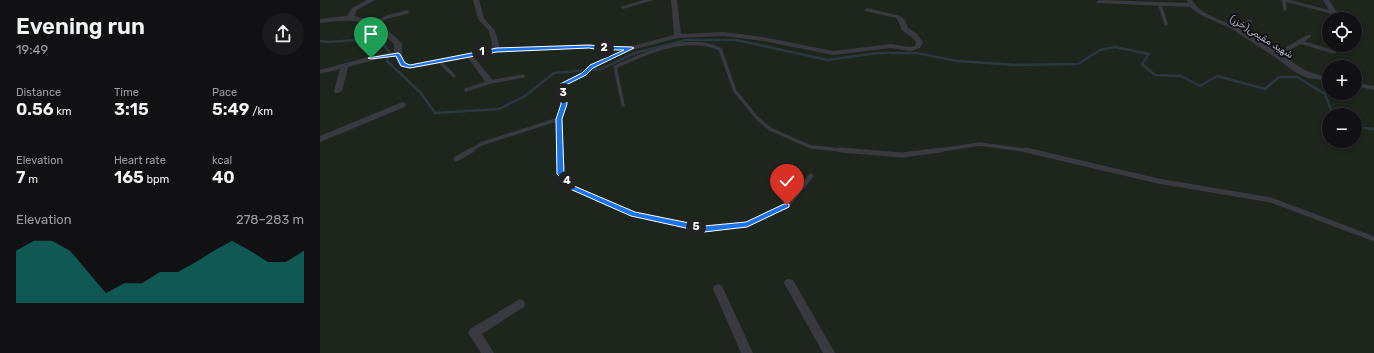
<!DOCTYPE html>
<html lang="en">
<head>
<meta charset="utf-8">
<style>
  body { margin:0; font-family:Rubik,Vazirmatn,sans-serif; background:#1a1a1d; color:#f1f3f6; height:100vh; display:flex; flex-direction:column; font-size:15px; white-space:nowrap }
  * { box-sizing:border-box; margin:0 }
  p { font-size:13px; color:#9c9da0 }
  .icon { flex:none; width:22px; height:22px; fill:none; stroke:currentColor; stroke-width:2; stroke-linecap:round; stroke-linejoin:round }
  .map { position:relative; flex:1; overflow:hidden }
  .drawer { display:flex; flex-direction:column; background:#111114; width:320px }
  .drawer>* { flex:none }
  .buttons { position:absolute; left:1002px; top:12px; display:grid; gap:8px }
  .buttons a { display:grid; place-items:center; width:40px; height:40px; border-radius:50%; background:#111114; box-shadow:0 2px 6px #0003,0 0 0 1px #303134; font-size:20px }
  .pin { position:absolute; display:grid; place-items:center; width:34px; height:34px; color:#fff; margin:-41px -17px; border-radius:50% 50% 50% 0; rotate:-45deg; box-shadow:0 0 4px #0007 }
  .pin .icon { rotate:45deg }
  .km { position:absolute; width:20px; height:20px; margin:-10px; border-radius:50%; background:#222; color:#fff; font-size:11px; line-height:20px; text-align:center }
  .round { display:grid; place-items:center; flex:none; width:42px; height:42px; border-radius:21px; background:#1a1a1d }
  .overview { display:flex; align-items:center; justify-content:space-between; height:68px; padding:0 16px }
  h1 { font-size:22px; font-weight:600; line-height:30px }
  .stats { display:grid; grid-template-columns:repeat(3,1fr); gap:6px; height:68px; padding:4px 16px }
  .stats div { display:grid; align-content:center }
  .stats b { font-size:17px; font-weight:600 }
  .stats small { font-size:11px; font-weight:400 }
  .stats p { font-size:11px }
  .chart { height:112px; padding:8px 16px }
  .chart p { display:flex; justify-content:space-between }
  .chart svg { width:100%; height:72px; margin-top:4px; fill:#0f766e; opacity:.7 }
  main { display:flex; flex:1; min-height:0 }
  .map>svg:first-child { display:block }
  .green { fill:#1d251d; fill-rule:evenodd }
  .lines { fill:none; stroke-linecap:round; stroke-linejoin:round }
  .stream { stroke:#2c383f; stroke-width:2.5 }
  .service-far1 { stroke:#383a3f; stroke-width:3.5 }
  .service { stroke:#383a3f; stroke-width:5 }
  .minor { fill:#383a3f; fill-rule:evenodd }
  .route { fill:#1a73e8; stroke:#fff }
  .labels { text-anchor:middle; stroke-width:4; stroke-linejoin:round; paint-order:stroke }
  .far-street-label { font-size:10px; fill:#a8afbb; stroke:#121215 }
</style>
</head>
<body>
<main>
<section class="drawer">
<div class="overview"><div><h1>Evening run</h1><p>19:49</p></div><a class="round"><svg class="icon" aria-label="share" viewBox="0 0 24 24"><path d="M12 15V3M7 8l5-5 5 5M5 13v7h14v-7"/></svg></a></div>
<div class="stats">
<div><p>Distance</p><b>0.56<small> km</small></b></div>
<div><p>Time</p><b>3:15</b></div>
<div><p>Pace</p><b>5:49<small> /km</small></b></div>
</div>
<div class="stats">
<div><p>Elevation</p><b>7<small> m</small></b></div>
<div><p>Heart rate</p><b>165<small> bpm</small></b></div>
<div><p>kcal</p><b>40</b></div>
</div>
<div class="chart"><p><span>Elevation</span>278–283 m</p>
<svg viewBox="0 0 160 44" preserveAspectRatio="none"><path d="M0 44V12L10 6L20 6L30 12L40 25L50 38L60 32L70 32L80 25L90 25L100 19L110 12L120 6L130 12L140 19L150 19L160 12V44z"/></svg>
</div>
</section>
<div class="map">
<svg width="1054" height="353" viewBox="0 0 1054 353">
  <rect width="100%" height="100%" fill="#17171a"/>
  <!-- green -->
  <path class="green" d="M0 0H1054V353H0ZM1009 19H1035V45H1009ZM1009 67H1035V93H1009ZM1009 115H1035V141H1009Z"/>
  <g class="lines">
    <!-- stream -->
    <path class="stream" d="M0 41 9 42 34 40 63 43 69 52 67 61 101 93 115 113 179 109 205 96 234 73 281 69 315 53 366 40H416L508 60 558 53H596L637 61 696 65 758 64 780 50 795 47 829 54 822 64 835 75 861 76 880 86 897 76 945 89 959 77H977L1005 94 1013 115
      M1035 127 1054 129"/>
    <!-- service-far1 -->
    <path class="service-far1" d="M964 1 965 9
      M840 5 846 24
      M53 24 67 17 87 12
      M980 42 1014 52
      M119 61 134 76
      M146 90 170 82 203 76
      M303 105 295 67C326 53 367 34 400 49L415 91 437 118 450 129 491 147 531 151
      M150 151 161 144 239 119
      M240 151 239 119 244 105 243 84 264 74 272 67 312 48
      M614 151 660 144 711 151"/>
    <!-- service -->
    <path class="service" d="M240 150 241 174 252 187 314 214 384 229 427 224 467 205 491 176
      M520 150 582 155 621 150
      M706 150 838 181 951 200 1054 239
      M136 159 152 150"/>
    <!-- minor -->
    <path class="minor" d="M47 0H55L37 10 34 16C53 19 69 29 82 44V54L85 63 91 65 173 49 169 31 158 19 153 0H159L164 18 175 31 180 48 269 44 280 46H312L354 35 351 0H357L361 34 404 32 443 37 513 51 571 44 590 47 595 46 596 42C592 36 588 35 583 31 579 27 580 22 576 18L545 11 544 10 547 8 580 16 585 20 588 28 596 33 603 42 600 48 590 51 571 48 513 55 443 41 404 36 358 38 312 50H280L269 48 177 52 154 57 174 82 170 84H167L148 58 90 69 79 66 75 56 58 59 28 67 22 91 18 93H15L14 91 20 69 0 74V70L48 57 74 52V44C47 18 36 19 0 23V19L27 16 32 8Z
      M323 0H334L303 9 300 7Z
      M779 0 868 3 866 0H872C880 14 899 19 912 25L928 20H932V22L917 27 958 52 987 35H991V37L963 55C980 68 987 73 1009 77V81L987 78 973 71 955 57 910 28 881 15 870 7 777 3 776 2Z
      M959 0H970L1009 10 1003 0H1009L1017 12 1038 18 1035 20Z
      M1035 82 1054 86V90L1035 86Z
      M82 102 85 103 86 105 85 107 0 142V136Z
      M469 279 473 280 515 353H503L464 283 465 280Z
      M398 284 402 286 433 353H421L393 289 394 286Z
      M200 299 204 301 205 304 204 307 162 334 174 353H161L148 333 150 329Z"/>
  </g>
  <!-- route -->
  <path class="route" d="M269 45 280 46 312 47 314 48 273 68 266 75 246 85 247 104 242 119 244 173 254 186 315 212 384 226 426 222 464 204H469V207L427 227 384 232 311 216 250 189 237 174 236 119 241 104 240 84 262 73 270 65 304 50H280L269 48 177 52 90 68 81 66 76 56 51 59 48 58 78 53 80 54 85 63 90 65 177 48Z"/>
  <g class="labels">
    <!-- far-street labels -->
    <g class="far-street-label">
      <text transform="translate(942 36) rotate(32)" y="4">شهید مقیمی(‌خزر)</text>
    </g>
  </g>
</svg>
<div class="buttons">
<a><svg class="icon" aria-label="locate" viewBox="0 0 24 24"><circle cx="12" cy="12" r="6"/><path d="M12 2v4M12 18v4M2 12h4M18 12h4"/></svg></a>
<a>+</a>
<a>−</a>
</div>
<div class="pin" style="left:51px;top:58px;background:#1e9e55"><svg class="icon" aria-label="arrive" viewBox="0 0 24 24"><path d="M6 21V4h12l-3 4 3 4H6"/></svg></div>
<div class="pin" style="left:467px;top:205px;background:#d93025"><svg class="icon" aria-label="check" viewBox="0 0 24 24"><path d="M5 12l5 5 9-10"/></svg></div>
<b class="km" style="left:162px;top:52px">1</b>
<b class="km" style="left:284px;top:48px">2</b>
<b class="km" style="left:243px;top:93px">3</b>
<b class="km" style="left:247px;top:181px">4</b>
<b class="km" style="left:376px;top:227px">5</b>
</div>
</main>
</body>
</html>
